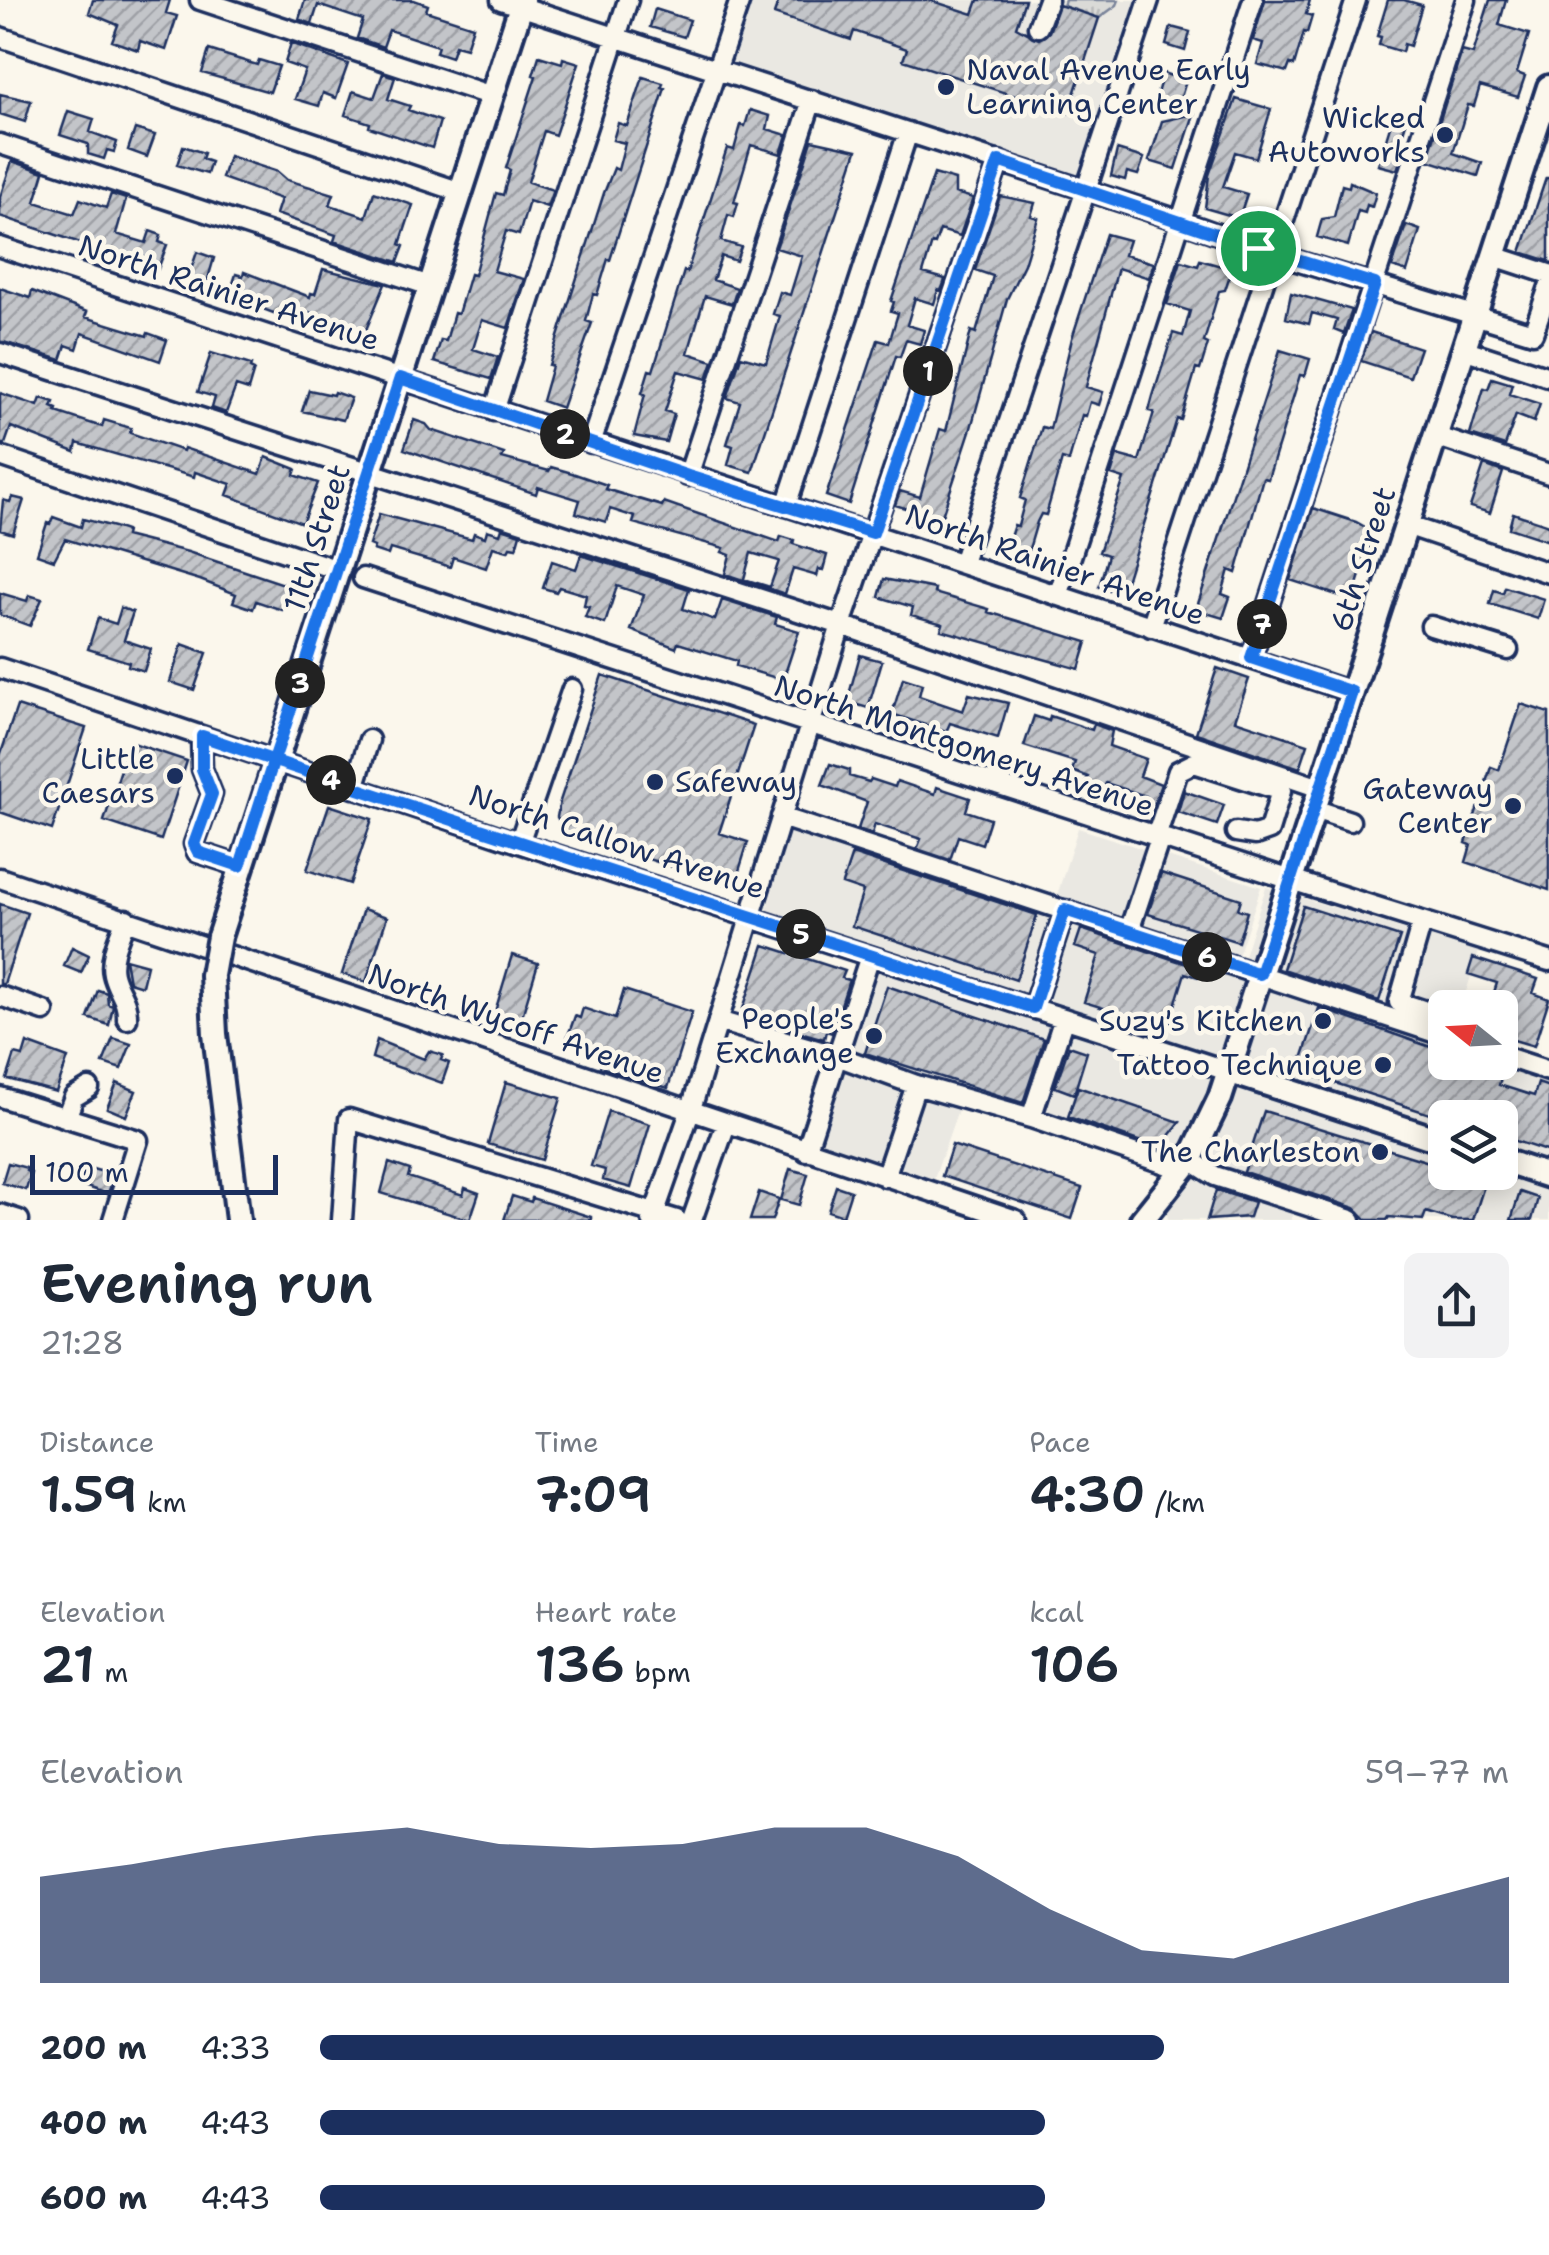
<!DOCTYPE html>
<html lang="en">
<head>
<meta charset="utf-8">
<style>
  body { margin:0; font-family:"Shantell Sans",sans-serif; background:#f2f2f3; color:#1f2937; height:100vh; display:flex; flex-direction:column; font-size:38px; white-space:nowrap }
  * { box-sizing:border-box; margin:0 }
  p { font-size:32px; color:#747a83 }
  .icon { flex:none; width:55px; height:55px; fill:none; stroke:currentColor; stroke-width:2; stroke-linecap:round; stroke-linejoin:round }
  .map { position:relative; height:1220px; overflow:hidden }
  .drawer { display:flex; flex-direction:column; background:#fff; flex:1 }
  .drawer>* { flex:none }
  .needle { width:65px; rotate:288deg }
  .controls { position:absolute; left:1428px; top:990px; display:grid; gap:20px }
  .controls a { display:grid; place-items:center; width:90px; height:90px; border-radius:15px; background:#fff; box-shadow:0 5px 25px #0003; font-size:50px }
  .scale { position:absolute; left:30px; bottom:25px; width:248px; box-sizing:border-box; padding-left:10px; border:5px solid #1b2f5e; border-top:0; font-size:28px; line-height:35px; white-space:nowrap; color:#1b2f5e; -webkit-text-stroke:8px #fbf7ec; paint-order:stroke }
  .pin { position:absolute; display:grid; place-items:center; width:85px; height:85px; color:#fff; margin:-42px; border:5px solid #fff; border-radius:50%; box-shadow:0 2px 10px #0007 }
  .km { position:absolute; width:50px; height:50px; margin:-25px; border-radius:50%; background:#222; color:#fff; font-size:28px; line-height:50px; text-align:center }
  .round { display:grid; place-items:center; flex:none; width:105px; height:105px; border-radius:15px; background:#f2f2f3 }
  .headline { display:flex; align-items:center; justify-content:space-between; height:170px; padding:0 40px }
  h1 { font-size:55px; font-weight:600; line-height:75px }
  .stats { display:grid; grid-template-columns:repeat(3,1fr); gap:15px; height:170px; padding:10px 40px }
  .stats div { display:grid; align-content:center }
  .stats b { font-size:50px; font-weight:600 }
  .stats small { font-size:28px; font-weight:400 }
  .stats p { font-size:28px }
  .chart { height:280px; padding:20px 40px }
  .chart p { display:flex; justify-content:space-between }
  .chart svg { width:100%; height:180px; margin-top:10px; fill:#1b2f5e; opacity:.7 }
  ul { padding:0 40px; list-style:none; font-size:32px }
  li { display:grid; grid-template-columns:160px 120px 1fr; align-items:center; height:75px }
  li i { height:25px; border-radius:12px; background:#1b2f5e }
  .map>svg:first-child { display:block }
  .built { fill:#eae8e2; fill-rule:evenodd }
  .park { fill:url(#park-tufts); stroke:#7a849a; stroke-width:2.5 }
  .building { fill:url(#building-hatch); stroke:#1b2f5e; stroke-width:2.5; fill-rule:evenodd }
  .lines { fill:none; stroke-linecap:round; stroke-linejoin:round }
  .minor-casing { stroke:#1b2f5e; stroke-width:25 }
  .major-casing { stroke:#1b2f5e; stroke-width:30 }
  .minor { stroke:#fbf7ec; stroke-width:18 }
  .major { stroke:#fbf7ec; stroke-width:22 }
  .major-bridge-casing { stroke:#1b2f5e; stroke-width:30; stroke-linecap:butt }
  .major-bridge { stroke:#fbf7ec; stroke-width:22 }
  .route-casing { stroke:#fff; stroke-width:20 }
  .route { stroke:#1a73e8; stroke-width:12 }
  .poi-dot { fill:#1b2f5e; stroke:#fbf7ec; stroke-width:4 }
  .labels { text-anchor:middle; stroke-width:9; stroke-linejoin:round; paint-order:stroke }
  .poi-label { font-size:30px; fill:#1b2f5e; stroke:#fbf7ec; text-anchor:end }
  .street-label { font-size:30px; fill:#1b2f5e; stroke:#fbf7ec }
</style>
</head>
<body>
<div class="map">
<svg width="1549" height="1220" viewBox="0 0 1549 1220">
  <defs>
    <pattern id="park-tufts" width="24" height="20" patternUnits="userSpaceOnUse" patternTransform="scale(2.5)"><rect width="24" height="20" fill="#dadad7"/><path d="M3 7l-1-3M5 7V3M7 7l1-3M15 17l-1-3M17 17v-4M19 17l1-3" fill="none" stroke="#babbbb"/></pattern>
    <pattern id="building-hatch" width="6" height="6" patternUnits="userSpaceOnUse" patternTransform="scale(2.5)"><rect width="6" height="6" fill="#c3c5c9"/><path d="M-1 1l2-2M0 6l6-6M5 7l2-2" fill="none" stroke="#9ea0a6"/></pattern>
  </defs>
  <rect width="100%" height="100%" fill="#fbf7ec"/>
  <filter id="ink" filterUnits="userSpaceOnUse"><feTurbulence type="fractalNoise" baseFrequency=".01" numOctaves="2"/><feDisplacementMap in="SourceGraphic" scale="20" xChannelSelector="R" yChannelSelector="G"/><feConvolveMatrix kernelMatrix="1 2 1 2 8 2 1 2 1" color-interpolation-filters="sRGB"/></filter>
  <g filter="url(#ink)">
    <!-- built -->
    <path class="built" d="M740 0H1149L1086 190 717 70Z
      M792 821 1241 965 1266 887 1479 952 1461 1007 1445 1008V1062L1549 1066V1220H1352L1296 1204 1291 1220H1168L1157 1160 963 1096 933 1182 811 1142 869 968 761 931ZM1445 1118H1500V1172H1445Z
      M1078 828 1261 887 1237 959 1056 899Z"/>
    <!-- park -->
    <path class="park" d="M1065 0H1119L1117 5 1099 18 1063 6Z"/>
    <!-- building -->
    <path class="building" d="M93 0H170L166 13 177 16 166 50 140 41 138 50 112 41 118 25 89 13Z
      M305 0H414L428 5 426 11 473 26 466 48 455 45 451 57 436 52 438 46 389 30 383 47 357 38 363 20 318 5 312 24 299 19Z
      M779 0H929L973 14 978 0H1025L1016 27 1039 39 1049 32 1059 5 1099 18 1068 113 903 60 907 49 854 31 851 40 774 14Z
      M1265 0H1310L1306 14 1312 16 1307 33 1304 32 1294 66 1290 64 1287 72 1257 64 1263 43 1253 40Z
      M1388 0H1404L1422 5 1410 46 1404 44 1402 52 1379 45 1381 37 1377 36Z
      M1490 0H1506L1499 25 1529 34 1517 73 1525 76 1518 97 1480 86 1474 106 1468 105 1453 153 1482 163 1478 176 1427 160 1462 51 1473 54Z
      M655 9 690 20 684 37 650 27Z
      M1171 27 1190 32 1185 51 1166 45Z
      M291 43 348 64 336 98 323 93 319 106 295 99 305 70 285 63Z
      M209 50 257 65 259 60 279 66 270 92 202 73Z
      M539 56 562 63 563 58 579 63 555 135 544 131 528 182 553 190 547 207 529 201 519 235 506 231 494 271 524 279 508 328 482 320 473 349 498 357 491 379 434 362 441 340 446 341 454 313 458 314 470 274 474 275 496 193 503 195 510 170 506 168 536 76 533 75Z
      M383 73 395 77 388 99 410 106 408 110 440 121 432 148 369 127 370 123 345 115 353 91 374 98Z
      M1163 73 1186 81 1179 104 1156 97Z
      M643 77 663 83 662 87 665 88 610 260 608 259 597 295 593 294 586 321 592 323 562 408 542 401 552 366 549 365 604 193 614 168 618 170 625 143 613 140 618 123 627 126Z
      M0 94 31 101 25 122 0 114Z
      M1236 99 1271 109 1256 158 1235 152 1223 187 1247 194 1239 218 1205 208 1209 175Z
      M750 110 770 116 767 129 787 135 781 154 751 145 734 202 738 203 734 217 728 215 721 241 741 247 736 261 721 256 713 280 737 288 732 304 705 296 688 353 713 361 707 379 678 371 665 411 674 414 666 442 634 436 645 394 642 393 649 370 653 371 684 271 687 272 727 148 734 150 741 125 745 126Z
      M68 111 94 119 90 132 117 142 114 152 107 150 104 159 88 154V144L60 135Z
      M1394 113 1408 117 1397 150 1403 152 1397 170 1378 165Z
      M1194 114 1176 169 1149 161 1162 121Z
      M135 129 155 135 147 157 128 150Z
      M812 140 857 150 752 472 728 465 733 446 727 444 740 402 727 398 741 356 766 363 780 316 773 314 780 292 790 295 802 256 776 248Z
      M183 146 204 153 202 159 211 162 207 174 177 165Z
      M1117 150 1144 158 1138 175 1127 172 1125 180 1111 176Z
      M229 156 278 172 287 180 334 194 330 205 366 217 374 192 413 205 400 244 404 246 398 262 334 241 336 235 276 214 281 199 222 178Z
      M12 161 44 172 35 202 74 214 80 199 106 208 111 194 126 199 116 234 146 243 150 231 161 235 159 242 167 245 158 269 0 216V197Z
      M934 174 955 180V193L973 198 960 236 940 230 935 244 932 243 923 273 945 279 944 283 941 291 938 290 934 304 915 298 907 325 924 330 920 344 906 340 900 357 896 356 849 504 826 496 878 340 889 343 898 313 891 311 894 302 891 301Z
      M1546 178H1549V261L1521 252Z
      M1350 182 1376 193 1372 207 1367 205 1365 213 1358 211 1348 246 1317 237 1322 219 1334 217 1342 185 1349 187Z
      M1000 196 1035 203 1031 216 1038 218 1024 264 1007 299 971 428 940 522 937 521 933 532 911 525 915 511 895 505 900 491 920 497 940 429 946 431 971 331 976 333 993 276 975 270Z
      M1406 225 1420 230 1407 272 1392 267Z
      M1106 234 1129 240 1124 255 1154 263 1149 278 1118 268 1086 387 1103 392 1099 405 1090 402 1086 416 1082 415 1069 461 1062 459 1046 515 1041 514 1037 522 1027 556 1006 549 1014 525 1018 526 1025 500 1020 498 1042 427 1050 429 1072 338Z
      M197 252 214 258 207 282 188 278Z
      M1200 260 1232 269 1225 290 1219 291 1204 342 1208 344 1200 370 1196 369 1181 420 1177 419 1122 594 1099 587 1108 555 1099 552 1124 479 1111 475 1117 455 1139 461 1154 412 1149 411 1153 396 1173 333 1183 336 1190 311 1167 304 1181 261 1198 266Z
      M323 269 385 284 363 337 325 325 327 318 296 308 292 320 229 296 236 274 243 276 244 272 310 297 311 293 315 294Z
      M0 288 30 298 32 291 87 312 85 317 147 336 148 333 167 340 160 361 82 333 77 349 66 345 61 360 0 341Z
      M1291 293 1352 310 1344 334 1334 330 1337 320 1312 313 1309 324 1286 318Z
      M1371 332 1420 348 1410 377 1361 361Z
      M1280 350 1310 359 1305 376 1300 375 1268 479 1263 478 1236 573 1229 570 1222 594 1230 597 1223 618 1196 610Z
      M211 353 251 365 250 368 254 370 248 390 236 386 226 413 212 408 215 397 198 392Z
      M1492 378 1512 384 1509 394 1540 404 1534 422 1516 415 1505 446 1470 435 1484 388 1488 389Z
      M309 390 333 395 334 392 351 398 343 420 302 411Z
      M0 393 38 406 41 398 54 402 52 407 57 409 56 412 102 427 104 420 131 428 130 433 183 451 184 448 260 474 266 457 296 469 294 475 318 483 302 523 227 495 231 484 195 472 194 477 77 443 75 452 11 427 5 444H0Z
      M414 420 426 424 431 430 504 454 502 458 549 471 551 467 572 473 607 485 605 489 615 492 662 506 664 502 779 542 781 536 794 540 793 544 827 555 823 570 819 569 817 576 793 569 785 594 725 574 730 555 722 552 724 548 633 523 635 517 610 509 606 522 576 513 580 500 538 487 536 494 404 449ZM751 553 779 561 770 587 744 579Z
      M1484 465 1503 472 1490 513 1470 507Z
      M12 497 24 500 13 534 0 530 3 500 10 502Z
      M1313 508 1356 522 1374 532 1352 600 1290 580Z
      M1513 513 1549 525V541L1509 528Z
      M379 514 472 539 474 533 485 537 487 530 500 534 502 528 520 534 516 548 510 547 508 551 493 547 486 568 453 557 450 567 390 549 388 555 373 550 374 547 369 545Z
      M53 517 81 527 83 519 114 527 126 531 125 536 188 552 290 586 282 610 256 601 253 609 233 602 236 594 200 580 65 539 54 560 37 554 47 523 50 524Z
      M581 555 689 589 683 609 715 620 722 600 777 617 775 624 799 631 783 680 736 666 737 661 678 643 676 648 631 630 644 595 617 586 605 624 585 617 589 607 584 606 586 595 559 587 556 592 543 588 552 561 576 569Z
      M884 579 935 589 934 593 989 609 988 612 1087 642 1079 669 941 630 943 624 911 615 913 607 879 597Z
      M1505 587 1544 599 1538 619 1490 604 1494 590 1503 593Z
      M0 593 27 601 29 595 42 599 30 626 0 615Z
      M121 608 133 612 124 640 151 649 144 671 128 666 129 662 88 649 98 618 116 624Z
      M182 644 207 653 194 690 170 682Z
      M860 655 882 661 868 708 847 702Z
      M1217 668 1249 679 1235 720 1308 744 1300 768 1196 733Z
      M602 675 754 725 719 833 748 842 734 887 565 832 557 817 560 801Z
      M903 678 922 684 919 696 963 711 969 694 1008 703 998 738 950 723 946 732 892 714Z
      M1521 704 1549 713V890L1466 862 1471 845 1466 843 1491 767 1499 770Z
      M17 706 86 728 52 830 0 812V756Z
      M1034 716 1049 721 1050 716 1092 730 1094 724 1112 731 1109 746 1146 759 1140 776 1161 784 1154 804 1145 801 1146 796 1106 783 1104 788 1086 782 1088 777 1072 771 1075 762 1024 746Z
      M130 742 187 761 161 840 104 821Z
      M830 764 849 770V776L869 782 871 779 895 787 897 781 935 794 937 787 970 798 966 811 990 819 982 844 958 836 950 860 917 849 921 839 875 824 872 834 858 829 867 802 822 785Z
      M1184 791 1224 805 1217 825 1178 812Z
      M329 805 372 819 350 884 307 870Z
      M852 854 1037 915 1016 980 852 926 863 891 842 884Z
      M1161 873 1241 899 1238 909 1247 912 1238 942 1148 914Z
      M0 904 27 913 4 984H0Z
      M1303 906 1400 937 1379 1001 1283 969Z
      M363 909 387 917 366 982 342 974Z
      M1081 929 1211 972 1198 977 1185 973 1168 1028 1084 1002 1099 955 1075 947Z
      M764 945 845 971 842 978 849 980 832 1033 826 1031 824 1039 741 1015Z
      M72 947 89 955 81 973 64 966Z
      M512 955 538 963 520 1023 494 1015Z
      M1473 958 1538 979 1533 993 1549 999 1534 1046 1500 1036V1008H1489L1497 983 1468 974Z
      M125 959 147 965 142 986 129 982Z
      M887 986 1044 1039 1023 1103 865 1053Z
      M98 990 107 993 108 1004 113 1006 109 1025 88 1018Z
      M624 990 692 1012 668 1088 600 1067 604 1054 566 1041 575 1016 580 1018 583 1008 615 1019Z
      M1319 1008 1445 1052V1062L1491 1063 1504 1069 1499 1085 1534 1096 1538 1083 1549 1087V1152L1500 1136V1118H1442L1298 1071Z
      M113 1038 131 1044 121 1069 103 1063Z
      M377 1040 424 1059 429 1051 443 1055 441 1060 449 1063 442 1083 372 1058Z
      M27 1043 68 1058 56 1092 7 1079 15 1054 23 1056Z
      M1069 1046 1087 1052 1074 1094 1055 1087Z
      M506 1082 561 1098 542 1160 488 1144Z
      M117 1083 136 1091 126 1116 107 1108Z
      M1078 1087 1180 1122 1159 1148 1068 1117Z
      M608 1111 650 1124 631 1188 603 1180 605 1170 591 1166Z
      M1264 1111 1445 1167V1172H1462L1486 1180 1473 1220H1452L1426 1212 1423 1220 1389 1217 1387 1220H1367L1355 1208 1244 1172Z
      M952 1145 1082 1188 1072 1219 942 1176Z
      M8 1163 27 1168 26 1171 31 1173 26 1190 2 1183Z
      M389 1163 410 1170 408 1177 463 1195 465 1188 479 1193 470 1220 381 1193Z
      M89 1168 114 1175 108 1194 80 1185 84 1171 88 1172Z
      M790 1169 808 1174 799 1205 781 1200Z
      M836 1186 851 1191 843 1216 828 1211Z
      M1216 1190 1254 1202 1249 1217 1207 1220Z
      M759 1192 779 1199 772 1220H750Z
      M1520 1192 1538 1198 1532 1220H1511Z
      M512 1196 531 1202 532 1198 591 1217V1220H504Z"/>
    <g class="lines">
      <!-- minor casing -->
      <g class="minor-casing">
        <path id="minor" d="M200 0 492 96
          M501 0 1181 221 1271 253 1533 333 1549 287
          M1038 27 1048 0
          M0 37 461 192
          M0 144 430 286
          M0 247 1351 692
          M1494 256 1549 274
          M1463 349 1549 377
          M0 353 841 625 1320 788
          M494 411 628 0
          M1435 436 1549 474
          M591 443 740 0
          M0 456 338 570
          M688 476 812 100
          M786 506 908 132
          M1406 525 1549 573
          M962 563 1149 0
          M363 578 1310 886 1549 961
          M1058 596 1253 0
          M1431 626 1508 650
          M1151 627 1356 0
          M1251 659 1466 0
          M0 668 519 843 1228 1071
          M201 736 202 769 212 794 194 844 197 852 240 866
          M354 788 369 740
          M1314 809 1350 821
          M781 817 1445 1036
          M1156 837 1178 771 1194 763 1281 791 1269 830 1255 835 1236 832
          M519 843 572 689
          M0 878 1016 1220
          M126 919C120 935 109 957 113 974 117 992 128 999 127 1019
          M1422 922 1399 1002 1429 1012
          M1129 931 1160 838
          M0 996 44 1011
          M1033 1008 1065 910
          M718 1021 837 1056 916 1085 1031 1118 1183 1170
          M1500 1055 1549 1071
          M0 1097 138 1140 113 1220
          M66 1118 74 1097 89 1088
          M1031 1118 1064 1018
          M806 1151 870 956
          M1190 1160 1215 1176 1351 1220
          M885 1177 916 1085
          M0 1214 19 1220
          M342 1220 349 1119 677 1220
          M652 1220 690 1112 841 625 999 161
          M692 1220 726 1124"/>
      </g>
      <!-- major casing -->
      <g class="major-casing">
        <path id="major" d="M219 937 523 0
          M212 975 215 1034 238 1220
          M1228 1071 1445 1142
          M1500 1160 1549 1176
          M1142 1220 1190 1160 1220 1098 1549 87"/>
      </g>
      <!-- minor -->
      <use href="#minor" class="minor"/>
      <!-- major -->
      <use href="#major" class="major"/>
      <!-- major-bridge casing -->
      <g class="major-bridge-casing">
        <path id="major-bridge" d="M212 975 219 937"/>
      </g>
      <!-- major-bridge -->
      <use href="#major-bridge" class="major-bridge"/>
    </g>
  </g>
  <g class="lines" filter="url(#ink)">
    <!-- route casing -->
    <g class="route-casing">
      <path id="route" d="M1258 248 999 161 873 533 688 476 400 378 280 742C266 783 253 825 240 866L198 852 194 844 212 794 202 769V736C477 831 756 917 1033 1008L1065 910 1260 974 1352 692 1251 658 1375 284 1258 248"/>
    </g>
    <!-- route -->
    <use href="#route" class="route"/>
  </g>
  <!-- markers -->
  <g class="poi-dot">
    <circle cx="946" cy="87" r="10"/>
    <circle cx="1445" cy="135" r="10"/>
    <circle cx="175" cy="776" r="10"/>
    <circle cx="655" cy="782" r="10"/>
    <circle cx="1513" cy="806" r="10"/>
    <circle cx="1323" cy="1021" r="10"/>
    <circle cx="874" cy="1036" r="10"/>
    <circle cx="1383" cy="1065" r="10"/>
    <circle cx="1380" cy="1152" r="10"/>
  </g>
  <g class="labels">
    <!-- poi labels -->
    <g class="poi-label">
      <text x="966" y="80" text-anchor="start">Naval Avenue Early<tspan x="966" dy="34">Learning Center</tspan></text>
      <text x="1425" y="128">Wicked<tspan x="1425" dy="34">Autoworks</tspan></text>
      <text x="155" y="769">Little<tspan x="155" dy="34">Caesars</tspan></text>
      <text x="675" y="792" text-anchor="start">Safeway</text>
      <text x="1493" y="799">Gateway<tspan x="1493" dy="34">Center</tspan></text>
      <text x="854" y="1029">People's<tspan x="854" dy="34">Exchange</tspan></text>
      <text x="1303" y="1031">Suzy's Kitchen</text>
      <text x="1363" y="1075">Tattoo Technique</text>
      <text x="1360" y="1162">The Charleston</text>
    </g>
    <!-- street labels -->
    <g class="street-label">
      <text transform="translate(229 293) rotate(18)" y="10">North Rainier Avenue</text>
      <text transform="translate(317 538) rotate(-72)" y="10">11th Street</text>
      <text transform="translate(1363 559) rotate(-72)" y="10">6th Street</text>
      <text transform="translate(1055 565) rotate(19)" y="10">North Rainier Avenue</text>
      <text transform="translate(964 746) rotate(18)" y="10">North Montgomery Avenue</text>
      <text transform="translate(617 842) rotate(18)" y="10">North Callow Avenue</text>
      <text transform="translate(516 1024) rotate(19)" y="10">North Wycoff Avenue</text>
    </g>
  </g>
</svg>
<div class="controls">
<a><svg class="needle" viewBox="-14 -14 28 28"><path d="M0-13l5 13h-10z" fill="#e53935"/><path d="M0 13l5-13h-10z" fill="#747a83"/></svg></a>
<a><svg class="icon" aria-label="layers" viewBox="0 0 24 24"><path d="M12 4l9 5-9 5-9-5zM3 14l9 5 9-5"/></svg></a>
</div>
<div class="scale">100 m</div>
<div class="pin" style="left:1258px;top:248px;background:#1e9e55"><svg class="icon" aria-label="arrive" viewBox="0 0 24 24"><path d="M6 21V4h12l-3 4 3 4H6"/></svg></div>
<b class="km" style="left:928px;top:371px">1</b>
<b class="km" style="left:565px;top:434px">2</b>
<b class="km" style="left:300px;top:683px">3</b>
<b class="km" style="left:331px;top:780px">4</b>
<b class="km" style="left:801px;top:934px">5</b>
<b class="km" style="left:1207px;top:957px">6</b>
<b class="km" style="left:1262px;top:624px">7</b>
</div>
<section class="drawer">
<div class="headline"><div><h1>Evening run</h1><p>21:28</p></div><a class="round"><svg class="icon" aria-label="share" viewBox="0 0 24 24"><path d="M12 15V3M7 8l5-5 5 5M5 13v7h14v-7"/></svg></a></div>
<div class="stats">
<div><p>Distance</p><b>1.59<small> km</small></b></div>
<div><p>Time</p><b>7:09</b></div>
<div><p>Pace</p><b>4:30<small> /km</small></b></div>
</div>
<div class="stats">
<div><p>Elevation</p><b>21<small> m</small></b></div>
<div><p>Heart rate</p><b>136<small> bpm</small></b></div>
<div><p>kcal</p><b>106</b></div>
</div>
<div class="chart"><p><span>Elevation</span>59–77 m</p>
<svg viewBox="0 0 160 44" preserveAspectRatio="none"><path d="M0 44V18L10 15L20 11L30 8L40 6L50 10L60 11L70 10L80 6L90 6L100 13L110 26L120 36L130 38L140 31L150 24L160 18V44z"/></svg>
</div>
<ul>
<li><b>200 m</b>4:33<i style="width:71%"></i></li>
<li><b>400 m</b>4:43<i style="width:61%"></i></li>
<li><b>600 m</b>4:43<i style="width:61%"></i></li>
</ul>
</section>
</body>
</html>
